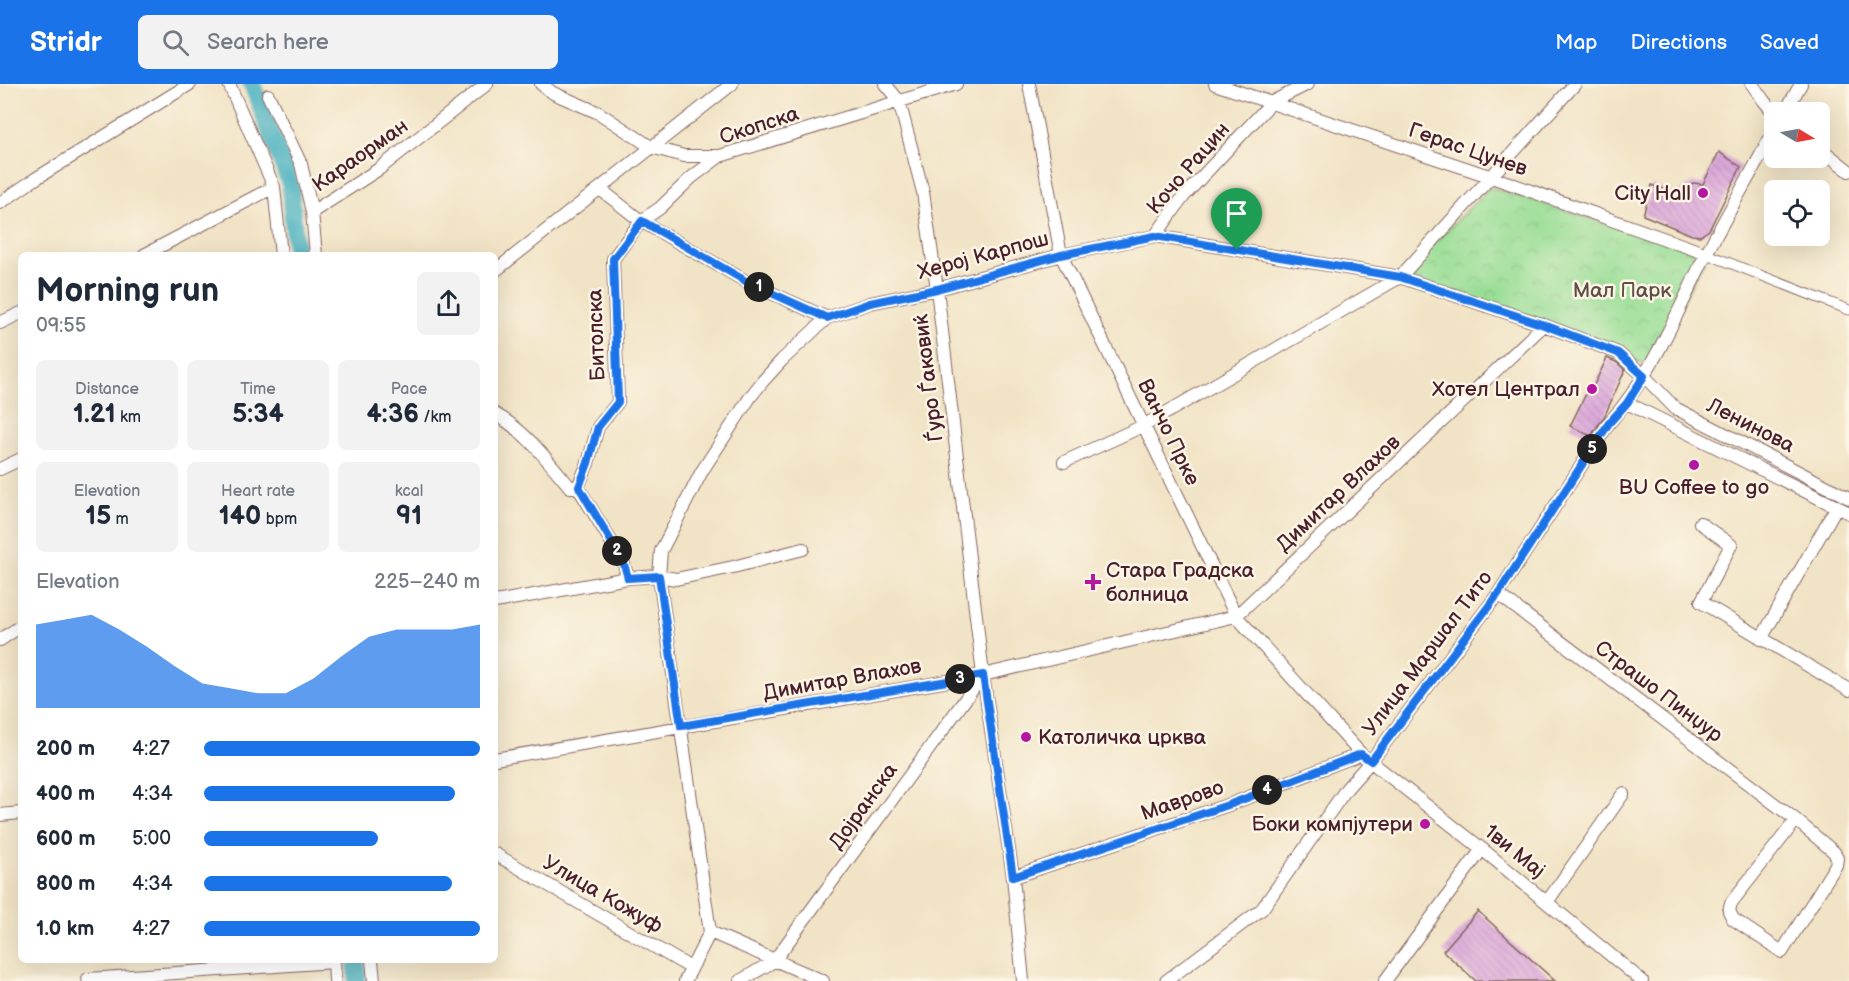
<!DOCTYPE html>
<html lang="en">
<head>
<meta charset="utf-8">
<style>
  body { margin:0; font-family:"Balsamiq Sans",sans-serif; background:#f2f2f3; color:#1f2937; height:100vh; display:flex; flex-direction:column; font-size:22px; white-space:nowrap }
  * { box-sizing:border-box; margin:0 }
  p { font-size:20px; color:#747a83 }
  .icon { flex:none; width:33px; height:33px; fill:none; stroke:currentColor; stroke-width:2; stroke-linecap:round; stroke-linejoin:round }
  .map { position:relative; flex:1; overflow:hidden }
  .details { position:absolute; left:18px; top:168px; width:480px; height:711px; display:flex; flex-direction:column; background:#fff; border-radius:9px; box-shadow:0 6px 24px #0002 }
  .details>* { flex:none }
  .needle { width:39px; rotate:100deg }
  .fabs { position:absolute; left:1764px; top:18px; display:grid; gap:12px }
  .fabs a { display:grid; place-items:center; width:66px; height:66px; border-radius:9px; background:#fff; box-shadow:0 6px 24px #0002; font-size:30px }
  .pin { position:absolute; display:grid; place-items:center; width:51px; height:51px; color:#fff; margin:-62px -26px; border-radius:50% 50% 50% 0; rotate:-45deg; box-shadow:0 0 6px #0007 }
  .pin .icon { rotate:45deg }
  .km { position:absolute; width:30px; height:30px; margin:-15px; border-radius:50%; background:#222; color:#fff; font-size:16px; line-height:30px; text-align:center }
  .round { display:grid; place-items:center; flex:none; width:63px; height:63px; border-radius:9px; background:#f2f2f3 }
  .head { display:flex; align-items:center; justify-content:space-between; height:102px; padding:0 18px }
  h1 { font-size:33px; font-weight:700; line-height:45px }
  .metrics { display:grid; grid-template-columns:repeat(3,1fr); gap:9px; height:102px; padding:6px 18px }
  .metrics div { display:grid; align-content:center; border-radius:9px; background:#f2f2f3; text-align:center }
  .metrics b { font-size:26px; font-weight:700 }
  .metrics small { font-size:16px; font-weight:400 }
  .metrics p { font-size:16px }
  .chart { height:168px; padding:12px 18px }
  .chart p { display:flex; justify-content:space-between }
  .chart svg { width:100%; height:108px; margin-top:6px; fill:#1a73e8; opacity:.7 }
  ul { padding:0 18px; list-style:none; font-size:20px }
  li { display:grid; grid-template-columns:96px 72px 1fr; align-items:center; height:45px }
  li i { height:15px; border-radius:8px; background:#1a73e8 }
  header { display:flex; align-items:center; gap:36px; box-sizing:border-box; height:84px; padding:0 30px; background:#1a73e8; color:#fff }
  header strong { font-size:28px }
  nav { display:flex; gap:33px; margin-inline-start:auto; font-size:21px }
  .search { width:420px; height:54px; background:#f2f2f3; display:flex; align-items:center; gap:15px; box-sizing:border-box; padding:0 21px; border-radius:9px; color:#747a83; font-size:22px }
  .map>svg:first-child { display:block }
  .park { fill:url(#park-crowns); stroke:#727e60; stroke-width:1.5 }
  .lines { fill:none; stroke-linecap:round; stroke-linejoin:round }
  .canal { stroke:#40adbe; stroke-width:18 }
  .building { fill:url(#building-back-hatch) }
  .pedestrian-casing { stroke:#846461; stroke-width:11 }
  .minor-casing { stroke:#846461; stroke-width:14 }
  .pedestrian { stroke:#fff; stroke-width:9 }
  .minor { stroke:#fff; stroke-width:12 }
  .route-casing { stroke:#fff; stroke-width:12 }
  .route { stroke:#1a73e8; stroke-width:8 }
  .poi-dot { fill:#b5179e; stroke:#fcf5e5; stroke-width:2 }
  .labels { text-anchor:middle; stroke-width:5; stroke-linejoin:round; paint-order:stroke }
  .street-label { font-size:21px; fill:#4a1f2b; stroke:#fcf5e5 }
  .poi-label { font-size:21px; fill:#4a1f2b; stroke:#fcf5e5; text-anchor:end }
  .park-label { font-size:21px; fill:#5e4f46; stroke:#fcf5e5 }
</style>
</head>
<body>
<header>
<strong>Stridr</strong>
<div class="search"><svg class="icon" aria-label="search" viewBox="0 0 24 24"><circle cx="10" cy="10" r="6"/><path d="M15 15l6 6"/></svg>Search here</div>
<nav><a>Map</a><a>Directions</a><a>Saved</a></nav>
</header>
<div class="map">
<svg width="1849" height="897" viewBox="0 0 1849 897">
  <defs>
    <pattern id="park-crowns" width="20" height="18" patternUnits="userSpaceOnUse" patternTransform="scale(1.5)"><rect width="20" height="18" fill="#9ade96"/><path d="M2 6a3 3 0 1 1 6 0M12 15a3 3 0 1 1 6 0" fill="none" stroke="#86be81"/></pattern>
    <pattern id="building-back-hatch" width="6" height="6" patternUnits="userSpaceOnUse" patternTransform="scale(1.5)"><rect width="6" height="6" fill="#dba7da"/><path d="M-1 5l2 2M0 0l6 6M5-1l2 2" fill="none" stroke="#bd8fbb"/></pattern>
  </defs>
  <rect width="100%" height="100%" fill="#fcf5e5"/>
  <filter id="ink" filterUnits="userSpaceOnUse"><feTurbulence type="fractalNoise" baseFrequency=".0167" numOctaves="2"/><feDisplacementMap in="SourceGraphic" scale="12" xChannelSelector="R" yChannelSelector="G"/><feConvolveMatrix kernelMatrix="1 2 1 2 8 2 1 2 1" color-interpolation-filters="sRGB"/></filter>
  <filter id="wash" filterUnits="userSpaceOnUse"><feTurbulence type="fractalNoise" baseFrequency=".008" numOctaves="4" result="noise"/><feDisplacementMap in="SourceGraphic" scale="24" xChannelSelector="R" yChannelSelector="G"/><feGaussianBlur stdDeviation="1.35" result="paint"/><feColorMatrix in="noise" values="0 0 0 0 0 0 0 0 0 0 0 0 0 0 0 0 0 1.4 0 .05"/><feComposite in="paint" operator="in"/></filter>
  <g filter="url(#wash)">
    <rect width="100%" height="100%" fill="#f1e3c5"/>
    <!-- park -->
    <path class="park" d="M1490 103 1707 170 1650 282 1618 269 1400 193Z"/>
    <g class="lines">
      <!-- canal -->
      <path class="canal" d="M252 0 290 100 296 171
        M356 876 357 897"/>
    </g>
    <g id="blocks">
      <!-- building -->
      <path class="building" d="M1719 68 1741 83 1709 146 1700 152 1692 151 1643 131 1652 101 1676 110 1693 99 1703 100Z
        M1607 274 1616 278 1625 286 1605 331 1591 352 1570 342 1589 304 1592 305Z
        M1478 827 1555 897H1476L1443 867Z"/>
    </g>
  </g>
  <g filter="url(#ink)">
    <use href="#blocks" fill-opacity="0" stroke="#846461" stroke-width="1.5"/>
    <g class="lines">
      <!-- pedestrian casing -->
      <g class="pedestrian-casing">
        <path id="pedestrian" d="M1707 170 1849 226"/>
      </g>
      <!-- minor casing -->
      <g class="minor-casing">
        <path id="minor" d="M229 0 274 103 281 171
          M541 0 553 9 599 29 651 63 684 72H720
          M885 0 899 17 923 108 937 205 983 591 1013 793 1023 897
          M1029 0 1061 171 1236 532 1361 670 1482 765 1642 897
          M1215 0 1489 92 1707 170
          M1752 0 1764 17 1774 29
          M268 11 301 80 312 128 316 171
          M1785 28 1801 0
          M1820 64 1849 87
          M600 105 641 137 660 124 691 94 720 72 956 0
          M0 119 35 95 190 0
          M312 128 379 85 487 0
          M1155 152 1184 112 1272 18 1308 0
          M144 171 274 103
          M495 187 732 0
          M0 239 21 229
          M1627 319 1849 429
          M495 330C526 347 548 377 570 403H578
          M1064 378 1145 341 1400 193 1575 0
          M0 385 21 375
          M1700 439 1731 461 1701 518 1849 606
          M628 494 623 477 578 403 588 379 598 343 618 318 613 175 641 137 749 199 827 234
          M1498 510 1796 736 1834 768 1837 774 1836 781 1782 868 1733 835 1729 827 1731 819 1796 736
          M495 518 628 494 659 492 676 495 733 483 803 465
          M1761 555 1837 422
          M0 556 21 542
          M495 675 983 591 1236 532 1544 241
          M0 731 21 729
          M495 770 691 884
          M1013 793 1231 720 1361 670
          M1547 818 1623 710
          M710 848 659 492 661 467 702 387 751 312 763 297 782 276 827 234 870 219 937 205 1061 171 1155 152 1400 193 1544 241 1618 269 1644 292 1675 324 1849 414
          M334 876 335 897
          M372 876 374 897
          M88 895 334 878
          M685 897 710 848 823 897
          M740 897 774 877 983 591
          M1166 897 1262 825 1347 704 1371 677 1498 510 1609 339C1652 291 1677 229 1705 172 1727 130 1752 88 1774 47
          M1385 897 1482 765"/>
      </g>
      <!-- pedestrian -->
      <use href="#pedestrian" class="pedestrian"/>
      <!-- minor -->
      <use href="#minor" class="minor"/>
    </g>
  </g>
  <g class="lines" filter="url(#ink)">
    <!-- route casing -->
    <g class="route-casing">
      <path id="route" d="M642 137 749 199 827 234 870 219 937 205 1061 171 1155 152 1400 193 1544 241 1618 269 1644 292 1627 319 1609 339 1498 510 1371 677 1361 670 1231 720 1013 793 983 591 681 642 659 492 628 494 623 477 579 403 588 379 598 343 618 318 613 175Z"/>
    </g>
    <!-- route -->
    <use href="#route" class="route"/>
  </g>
  <!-- markers -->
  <g class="poi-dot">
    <circle cx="1703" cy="109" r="6"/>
    <circle cx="1592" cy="305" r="6"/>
    <circle cx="1694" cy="381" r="6"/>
    <path d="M1090 489h6v6h6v6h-6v6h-6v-6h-6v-6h6z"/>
    <circle cx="1026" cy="653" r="6"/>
    <circle cx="1425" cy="740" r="6"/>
  </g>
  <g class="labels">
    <!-- street labels -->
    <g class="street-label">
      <text transform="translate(759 41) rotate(-18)" y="7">Скопска</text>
      <text transform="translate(1468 65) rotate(19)" y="7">Герас Цунев</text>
      <text transform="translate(360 71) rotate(-35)" y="7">Караорман</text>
      <text transform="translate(1188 84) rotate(-49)" y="7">Кочо Рацин</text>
      <text transform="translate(983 171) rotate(-15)" y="7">Херој Карпош</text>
      <text transform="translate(596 251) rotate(-92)" y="7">Битолска</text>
      <text transform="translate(928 294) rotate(-97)" y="7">Ѓуро Ѓаковиќ</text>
      <text transform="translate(1751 341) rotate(27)" y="7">Ленинова</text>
      <text transform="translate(1169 348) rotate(64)" y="7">Ванчо Прке</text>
      <text transform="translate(1338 409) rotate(-43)" y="7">Димитар Влахов</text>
      <text transform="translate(1427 569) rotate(-53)" y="7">Улица Маршал Тито</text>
      <text transform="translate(842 595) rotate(-10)" y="7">Димитар Влахов</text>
      <text transform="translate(1659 607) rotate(37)" y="7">Страшо Пинџур</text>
      <text transform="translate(1182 716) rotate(-19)" y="7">Маврово</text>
      <text transform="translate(863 722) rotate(-54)" y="7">Дојранска</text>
      <text transform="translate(1515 767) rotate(39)" y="7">1ви Мај</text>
      <text transform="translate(603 810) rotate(30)" y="7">Улица Кожуф</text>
    </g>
    <!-- poi labels -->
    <g class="poi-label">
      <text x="1691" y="116">City Hall</text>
      <text x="1580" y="312">Хотел Централ</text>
      <text x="1694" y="410" text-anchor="middle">BU Coffee to go</text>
      <text x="1106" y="493" text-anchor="start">Стара Градска<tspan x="1106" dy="24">болница</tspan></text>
      <text x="1038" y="660" text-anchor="start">Католичка црква</text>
      <text x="1413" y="747">Боки компјутери</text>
    </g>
    <!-- park labels -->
    <g class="park-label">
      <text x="1622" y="213">Мал Парк</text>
    </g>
  </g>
</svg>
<div class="fabs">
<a><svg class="needle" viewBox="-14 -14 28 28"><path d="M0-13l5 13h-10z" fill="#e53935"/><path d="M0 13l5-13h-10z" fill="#747a83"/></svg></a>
<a><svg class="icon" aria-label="locate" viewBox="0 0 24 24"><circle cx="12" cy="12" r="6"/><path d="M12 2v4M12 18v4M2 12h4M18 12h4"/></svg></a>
</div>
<div class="pin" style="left:1237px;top:166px;background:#1e9e55"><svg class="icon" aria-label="arrive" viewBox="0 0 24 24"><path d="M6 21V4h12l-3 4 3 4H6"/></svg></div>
<b class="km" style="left:759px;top:203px">1</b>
<b class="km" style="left:617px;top:467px">2</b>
<b class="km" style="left:960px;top:595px">3</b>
<b class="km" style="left:1267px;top:706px">4</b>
<b class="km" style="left:1592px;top:365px">5</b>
<section class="details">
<div class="head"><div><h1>Morning run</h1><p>09:55</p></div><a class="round"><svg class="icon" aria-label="share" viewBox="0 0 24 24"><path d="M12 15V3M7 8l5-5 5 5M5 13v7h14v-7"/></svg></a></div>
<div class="metrics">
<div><p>Distance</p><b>1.21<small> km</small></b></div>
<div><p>Time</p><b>5:34</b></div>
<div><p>Pace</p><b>4:36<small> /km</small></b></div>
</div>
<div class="metrics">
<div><p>Elevation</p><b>15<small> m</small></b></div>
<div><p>Heart rate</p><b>140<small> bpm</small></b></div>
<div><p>kcal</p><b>91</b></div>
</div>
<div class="chart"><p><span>Elevation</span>225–240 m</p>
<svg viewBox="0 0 160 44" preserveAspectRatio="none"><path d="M0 44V10L10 8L20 6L30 12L40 19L50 27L60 34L70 36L80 38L90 38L100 32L110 23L120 15L130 12L140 12L150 12L160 10V44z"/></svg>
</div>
<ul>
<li><b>200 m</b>4:27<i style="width:100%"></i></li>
<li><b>400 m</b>4:34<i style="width:91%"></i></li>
<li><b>600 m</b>5:00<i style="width:63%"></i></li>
<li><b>800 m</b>4:34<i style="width:90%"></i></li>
<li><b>1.0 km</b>4:27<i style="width:100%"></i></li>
</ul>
</section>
</div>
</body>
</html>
